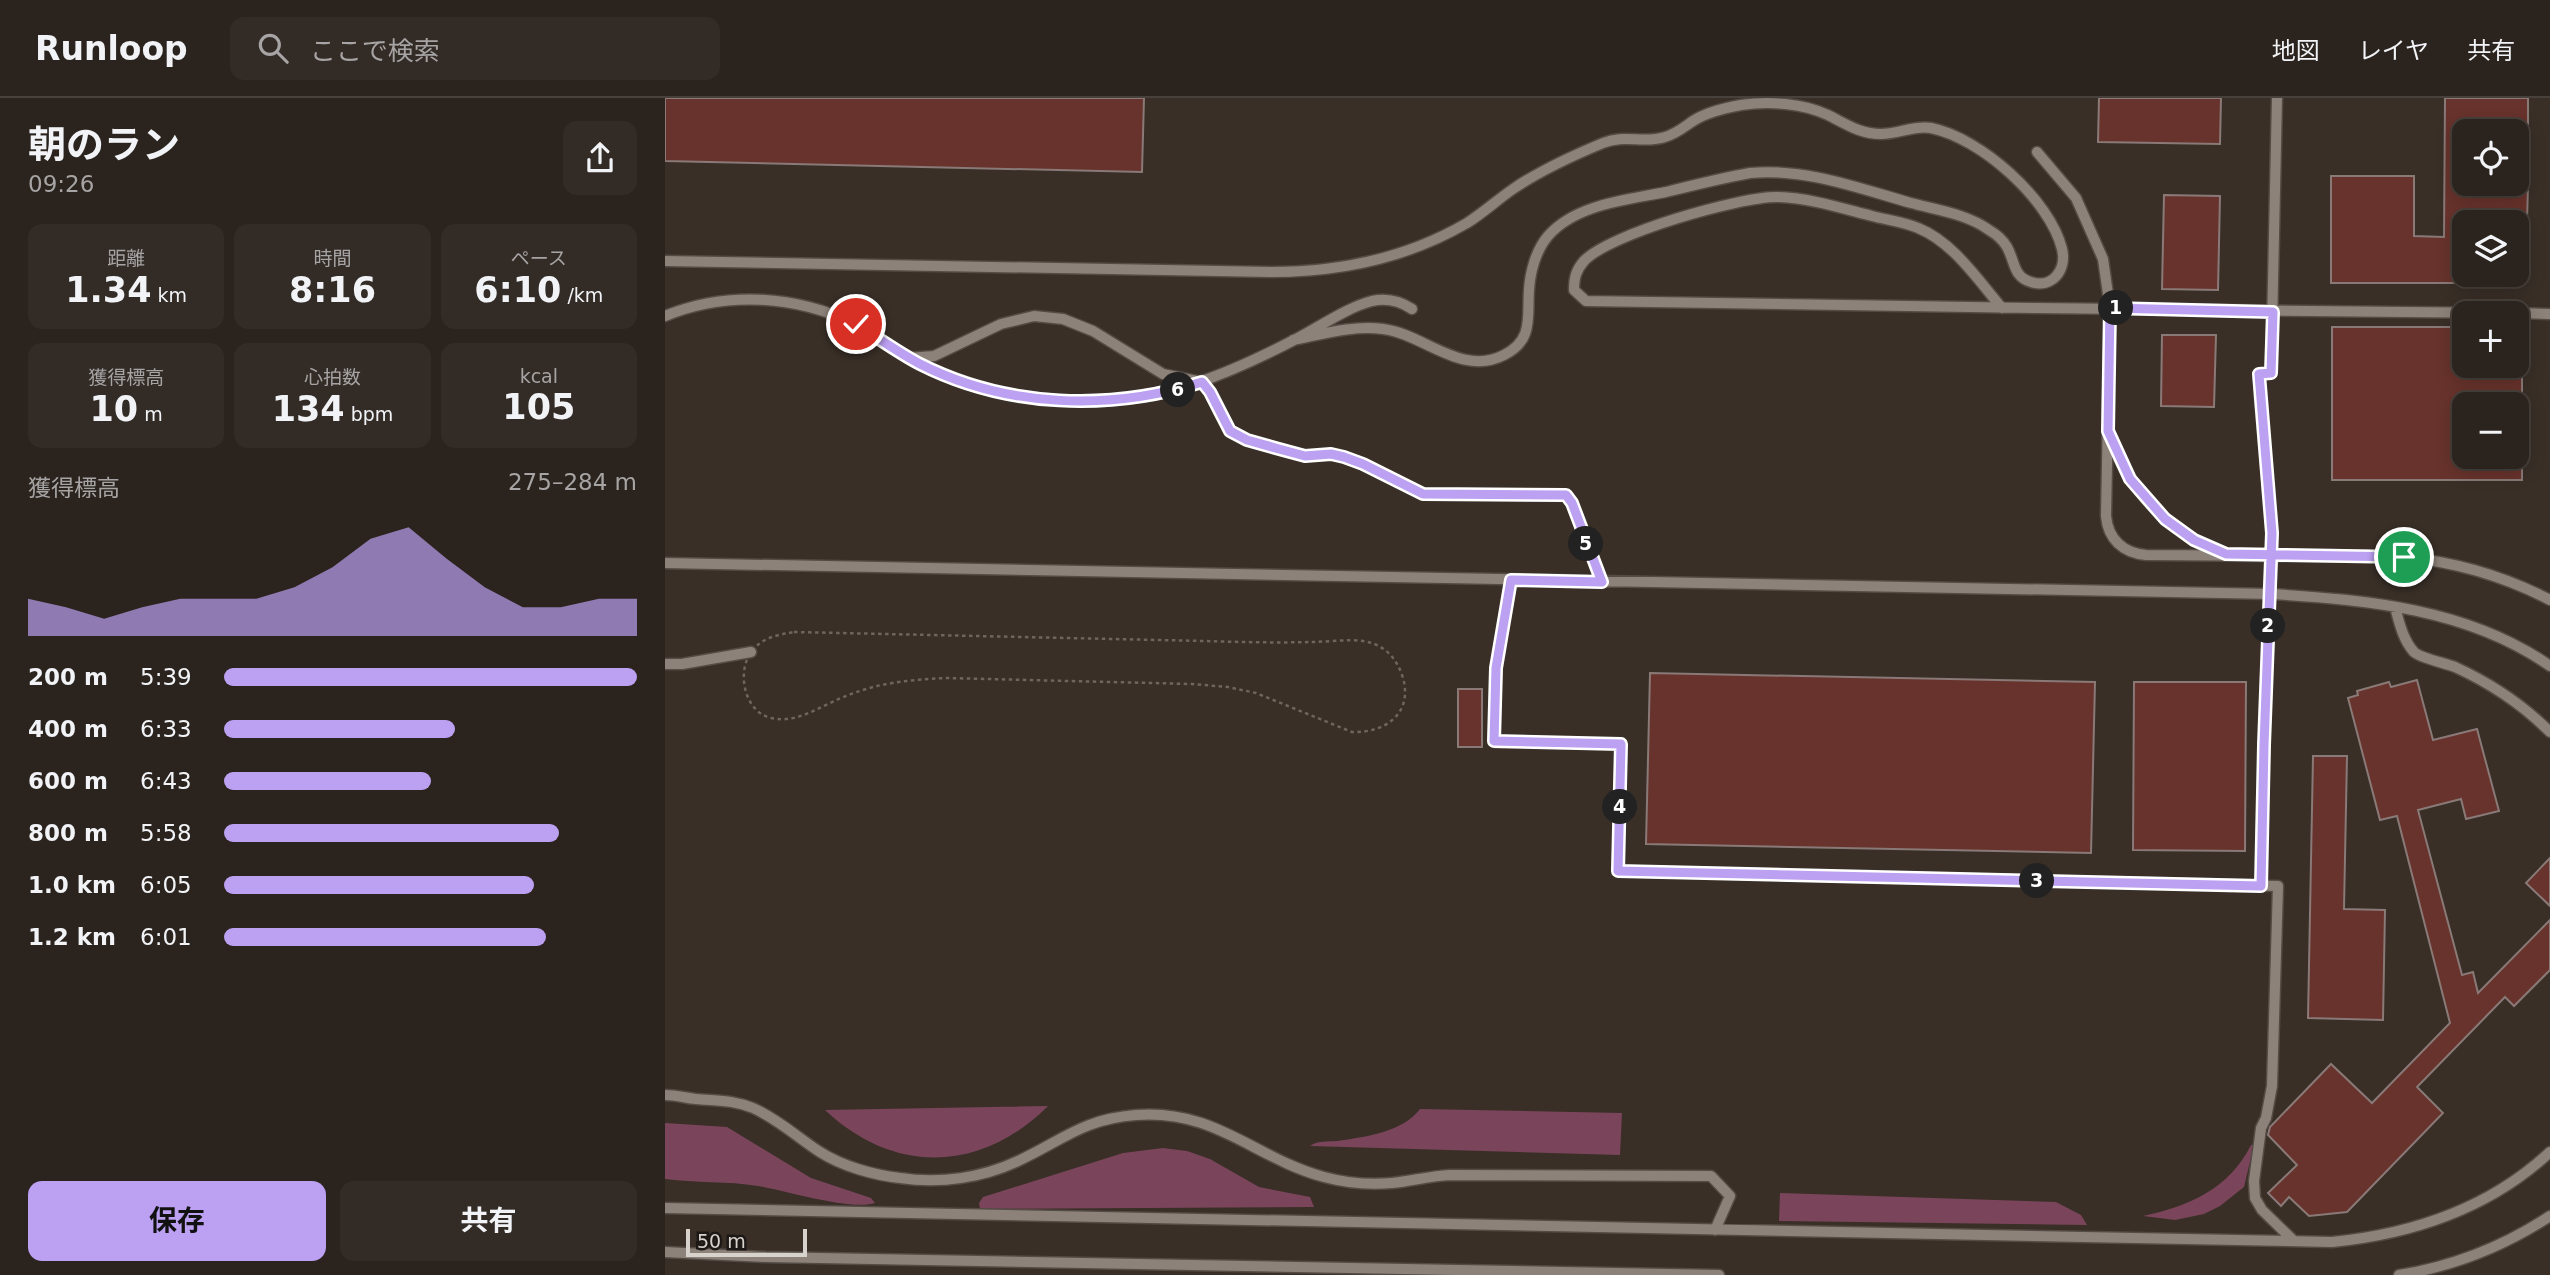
<!DOCTYPE html>
<html lang="ja">
<head>
<meta charset="utf-8">
<style>
  body { margin:0; font-family:"DejaVu Sans","Noto Sans JP",sans-serif; background:#332b26; color:#f1f3f6; height:100vh; display:flex; flex-direction:column; font-size:26px; white-space:nowrap }
  * { box-sizing:border-box; margin:0 }
  p { font-size:23px; color:#a6a4a4 }
  .icon { flex:none; width:38px; height:38px; fill:none; stroke:currentColor; stroke-width:2; stroke-linecap:round; stroke-linejoin:round }
  .map { position:relative; flex:1; overflow:hidden }
  .panel { display:flex; flex-direction:column; background:#2b231d; width:665px }
  .panel>* { flex:none }
  .buttons { position:absolute; left:1787px; top:21px; display:grid; gap:14px }
  .buttons a { display:grid; place-items:center; width:77px; height:77px; border-radius:14px; background:#2b231d; box-shadow:0 4px 18px #0003,0 0 0 2px #47403b; font-size:35px }
  .scale { position:absolute; left:21px; bottom:18px; width:121px; box-sizing:border-box; padding-left:7px; border:4px solid #d8d2cd; border-top:0; font-size:19px; line-height:24px; white-space:nowrap; color:#d8d2cd; -webkit-text-stroke:5px #1d1815; paint-order:stroke }
  .pin { position:absolute; display:grid; place-items:center; width:60px; height:60px; color:#fff; margin:-30px; border:4px solid #fff; border-radius:50%; box-shadow:0 2px 7px #0007 }
  .km { position:absolute; width:35px; height:35px; margin:-18px; border-radius:50%; background:#222; color:#fff; font-size:19px; line-height:35px; text-align:center }
  .round { display:grid; place-items:center; flex:none; width:74px; height:74px; border-radius:14px; background:#332b26 }
  .headline { display:flex; align-items:center; justify-content:space-between; height:119px; padding:0 28px }
  h1 { font-size:38px; font-weight:700; line-height:52px }
  .stats { display:grid; grid-template-columns:repeat(3,1fr); gap:10px; height:119px; padding:7px 28px }
  .stats div { display:grid; align-content:center; border-radius:14px; background:#332b26; text-align:center }
  .stats b { font-size:35px; font-weight:700 }
  .stats small { font-size:19px; font-weight:400 }
  .stats p { font-size:19px }
  .chart { height:196px; padding:14px 28px }
  .chart p { display:flex; justify-content:space-between }
  .chart svg { width:100%; height:126px; margin-top:7px; fill:#bca0f2; opacity:.7 }
  .primary-button { display:flex; gap:14px; margin-top:auto; padding:14px 28px }
  .primary-button a { flex:1; height:80px; border-radius:14px; background:#bca0f2; color:#111; font-size:28px; font-weight:700; line-height:80px; text-align:center }
  .primary-button a+a { background:#332b26; color:#f1f3f6 }
  ul { padding:0 28px; list-style:none; font-size:23px }
  li { display:grid; grid-template-columns:112px 84px 1fr; align-items:center; height:52px }
  li i { height:18px; border-radius:9px; background:#bca0f2 }
  header { display:flex; align-items:center; gap:42px; box-sizing:border-box; height:98px; padding:0 35px; background:#2b231d; border-bottom:2px solid #47403b }
  header strong { font-size:33px }
  nav { display:flex; gap:38px; margin-inline-start:auto; font-size:24px }
  .search { width:490px; height:63px; background:#332b26; display:flex; align-items:center; gap:18px; box-sizing:border-box; padding:0 24px; border-radius:14px; color:#a6a4a4; font-size:26px }
  main { display:flex; flex:1; min-height:0 }
  .map>svg:first-child { display:block }
  .forest { fill:#7a455a }
  .building { fill:#68332c; stroke:#897977; stroke-width:2 }
  .lines { fill:none; stroke-linecap:round; stroke-linejoin:round }
  .service-casing { stroke:#544b45; stroke-width:13 }
  .path { stroke:#6e655e; stroke-width:2.5; stroke-dasharray:3.5 3.5; stroke-linecap:butt }
  .service { stroke:#8d8279; stroke-width:10 }
  .service-bridge-casing { stroke:#544b45; stroke-width:13; stroke-linecap:butt }
  .service-bridge { stroke:#8d8279; stroke-width:10 }
  .route-casing { stroke:#fff; stroke-width:14 }
  .route { stroke:#bca0f2; stroke-width:9 }
</style>
</head>
<body>
<header>
<strong>Runloop</strong>
<div class="search"><svg class="icon" aria-label="search" viewBox="0 0 24 24"><circle cx="10" cy="10" r="6"/><path d="M15 15l6 6"/></svg>ここで検索</div>
<nav><a>地図</a><a>レイヤ</a><a>共有</a></nav>
</header>
<main>
<section class="panel">
<div class="headline"><div><h1>朝のラン</h1><p>09:26</p></div><a class="round"><svg class="icon" aria-label="share" viewBox="0 0 24 24"><path d="M12 15V3M7 8l5-5 5 5M5 13v7h14v-7"/></svg></a></div>
<div class="stats">
<div><p>距離</p><b>1.34<small> km</small></b></div>
<div><p>時間</p><b>8:16</b></div>
<div><p>ペース</p><b>6:10<small> /km</small></b></div>
</div>
<div class="stats">
<div><p>獲得標高</p><b>10<small> m</small></b></div>
<div><p>心拍数</p><b>134<small> bpm</small></b></div>
<div><p>kcal</p><b>105</b></div>
</div>
<div class="chart"><p><span>獲得標高</span>275–284 m</p>
<svg viewBox="0 0 160 44" preserveAspectRatio="none"><path d="M0 44V31L10 34L20 38L30 34L40 31L50 31L60 31L70 27L80 20L90 10L100 6L110 17L120 27L130 34L140 34L150 31L160 31V44z"/></svg>
</div>
<ul>
<li><b>200 m</b>5:39<i style="width:100%"></i></li>
<li><b>400 m</b>6:33<i style="width:56%"></i></li>
<li><b>600 m</b>6:43<i style="width:50%"></i></li>
<li><b>800 m</b>5:58<i style="width:81%"></i></li>
<li><b>1.0 km</b>6:05<i style="width:75%"></i></li>
<li><b>1.2 km</b>6:01<i style="width:78%"></i></li>
</ul>
<div class="primary-button"><a>保存</a><a>共有</a></div>
</section>
<div class="map">
<svg width="1885" height="1177" viewBox="0 0 1885 1177">
  <rect width="100%" height="100%" fill="#392f27"/>
  <!-- forest -->
  <path class="forest" d="M383 1008C316 1075 229 1077 160 1012Z
    M755 1011 957 1015 955 1057 645 1048C654 1042 662 1044 672 1043 700 1039 738 1034 755 1011Z
    M0 1025 62 1029 146 1080 206 1100 210 1105C186 1113 120 1092 93 1088 62 1083 31 1085 0 1081Z
    M1586 1047H1589L1579 1089 1555 1108 1539 1116 1510 1122 1478 1118C1524 1108 1564 1091 1586 1047Z
    M498 1050 522 1053 545 1061 594 1089 645 1099 649 1109 315 1111 314 1105 318 1099 458 1055Z
    M1115 1095 1391 1104 1416 1117 1422 1127 1114 1123Z"/>
  <!-- building -->
  <path class="building" d="M0 0H479L477 74 0 63Z
    M1434 0H1556L1555 46 1433 44Z
    M1780 0H1863V33H1799V86H1863L1862 124H1799V185H1666V78H1749V138L1779 139Z
    M1499 97 1555 98 1553 192 1497 191Z
    M1667 229H1799V268H1857V306H1799V359H1857V382H1667Z
    M1497 237H1551L1549 309 1496 308Z
    M985 575 1430 584 1426 755 981 746Z
    M1752 582 1768 642 1812 631 1834 713 1801 721 1796 701 1753 712 1797 877 1808 874 1813 895 1885 822V872L1849 908 1840 899 1752 989 1778 1015 1682 1114 1644 1118 1624 1099 1616 1108 1603 1095 1632 1067 1603 1037 1605 1029 1666 966 1707 1005 1785 925 1732 718 1715 722 1683 600 1693 597 1692 593 1724 584 1726 589Z
    M1469 584H1581L1580 753 1468 752Z
    M793 591H817V649H793Z
    M1648 658H1682L1679 811 1720 812 1718 922 1643 920Z
    M1885 760V808L1861 785Z"/>
  <g class="lines">
    <!-- service casing -->
    <g class="service-casing">
      <path id="service" d="M1372 54 1411 100 1438 161 1445 210 1441 418C1443 441 1458 455 1481 457L1739 459C1790 464 1839 478 1885 502
        M0 163 606 174C675 174 742 160 802 125 818 115 832 102 848 91 873 74 909 57 938 45 959 36 979 46 1000 39 1011 36 1019 29 1028 23 1042 14 1059 10 1076 7 1104 3 1137 5 1163 17 1181 26 1195 36 1216 36 1233 36 1250 27 1266 30 1316 40 1385 102 1397 151 1402 171 1388 191 1366 184 1348 179 1350 163 1342 149 1338 142 1331 136 1324 132 1302 116 1272 112 1246 105 1193 90 1141 70 1085 75 1057 80 1029 87 1001 94 962 102 911 106 883 138 871 152 865 174 864 192 862 219 869 242 839 257 796 279 759 236 718 231 688 227 658 236 628 242
        M1337 210C1313 182 1288 144 1253 130 1239 124 1222 122 1207 118 1176 110 1145 100 1113 99 1076 98 944 136 919 163 911 172 909 180 909 192L921 203C1226 208 1532 213 1837 215
        M1852 215 1885 216
        M0 218C61 193 130 197 190 226 216 239 239 259 267 271 315 293 369 303 421 303 498 304 564 276 631 241 654 229 683 209 707 203 721 200 735 203 747 211
        M243 260 269 258 336 226 369 218 398 221 428 233 498 276 537 284 545 294 565 333 582 342 640 358 666 356 679 359 698 366 758 396 901 397 907 405 937 484
        M1595 300 1594 276 1606 275 1612 0
        M1446 340C1464 392 1504 433 1555 454
        M0 465 1607 496C1703 502 1804 511 1885 568
        M846 482 831 570 829 644 956 646 953 773 1613 788 1607 988 1601 1020 1596 1030 1589 1083 1590 1100 1597 1112 1629 1143
        M1730 509C1734 524 1738 542 1749 554 1755 560 1780 565 1790 569 1825 585 1858 607 1885 634
        M0 566H17L86 554
        M1596 788 1599 647
        M0 997C11 997 21 1000 31 1001 51 1003 69 1002 88 1010 113 1021 132 1039 155 1054 177 1068 208 1077 235 1080 275 1086 317 1080 353 1063 398 1042 418 1021 471 1017 551 1011 589 1060 659 1079 681 1085 705 1087 727 1085 747 1083 765 1078 785 1077L1046 1078 1065 1098 1050 1132
        M0 1110 1667 1144C1748 1136 1824 1111 1885 1054
        M0 1154 101 1159 1054 1177
        M1734 1177C1790 1168 1838 1149 1885 1118"/>
    </g>
    <!-- path -->
    <path class="path" d="M129 534C266 537 402 540 539 543 574 544 610 545 645 544 662 544 682 541 698 543 719 546 732 560 738 580 748 616 720 635 687 634L591 595 563 589 527 586 281 580C258 581 234 583 212 588 200 591 188 595 176 600 154 609 131 626 106 620 79 614 71 573 87 553 98 539 113 537 129 534Z"/>
    <!-- service -->
    <use href="#service" class="service"/>
    <!-- service-bridge casing -->
    <g class="service-bridge-casing">
      <path id="service-bridge" d="M1595 300 1607 435 1599 647"/>
    </g>
    <!-- service-bridge -->
    <use href="#service-bridge" class="service-bridge"/>
  </g>
  <g class="lines">
    <!-- route casing -->
    <g class="route-casing">
      <path id="route" d="M191 226C212 239 232 254 255 266 342 310 445 313 537 284L545 294 565 333 582 342 614 351 640 358 666 356 679 359 698 366 758 396 901 397 907 405 937 484 846 482 831 570 829 643 956 646 953 773 1596 788 1599 647 1607 435 1594 276 1606 275 1608 214 1445 210 1443 333 1465 381 1500 421 1529 442 1561 456 1739 459"/>
    </g>
    <!-- route -->
    <use href="#route" class="route"/>
  </g>
</svg>
<div class="buttons">
<a><svg class="icon" aria-label="locate" viewBox="0 0 24 24"><circle cx="12" cy="12" r="6"/><path d="M12 2v4M12 18v4M2 12h4M18 12h4"/></svg></a>
<a><svg class="icon" aria-label="layers" viewBox="0 0 24 24"><path d="M12 4l9 5-9 5-9-5zM3 14l9 5 9-5"/></svg></a>
<a>+</a>
<a>−</a>
</div>
<div class="scale">50 m</div>
<div class="pin" style="left:1739px;top:459px;background:#1e9e55"><svg class="icon" aria-label="arrive" viewBox="0 0 24 24"><path d="M6 21V4h12l-3 4 3 4H6"/></svg></div>
<div class="pin" style="left:191px;top:226px;background:#d93025"><svg class="icon" aria-label="check" viewBox="0 0 24 24"><path d="M5 12l5 5 9-10"/></svg></div>
<b class="km" style="left:1451px;top:210px">1</b>
<b class="km" style="left:1603px;top:528px">2</b>
<b class="km" style="left:1372px;top:783px">3</b>
<b class="km" style="left:955px;top:709px">4</b>
<b class="km" style="left:921px;top:446px">5</b>
<b class="km" style="left:513px;top:292px">6</b>
</div>
</main>
</body>
</html>
